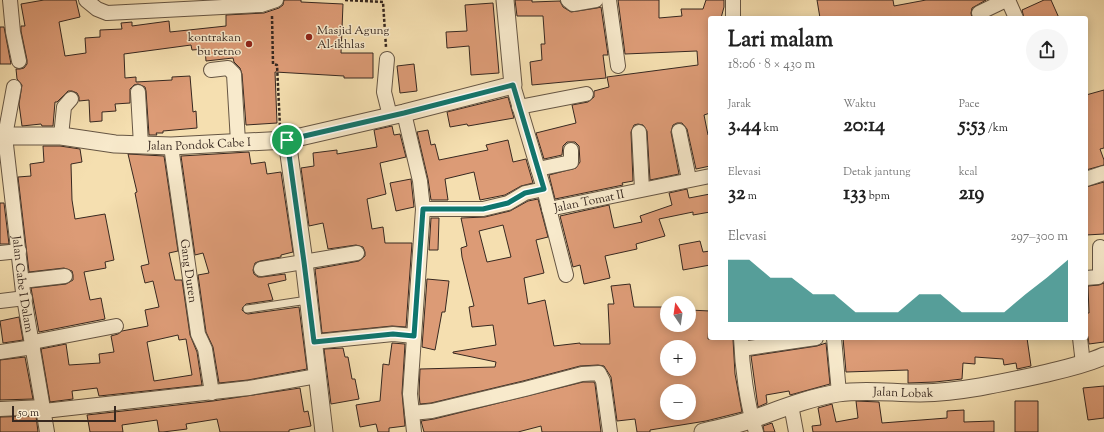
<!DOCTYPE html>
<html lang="id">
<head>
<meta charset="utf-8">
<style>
  body { margin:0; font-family:"Sorts Mill Goudy",serif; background:#f6f6f6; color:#222; height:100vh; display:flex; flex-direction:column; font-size:15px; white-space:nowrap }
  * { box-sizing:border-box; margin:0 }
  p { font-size:13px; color:#767676 }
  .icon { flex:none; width:22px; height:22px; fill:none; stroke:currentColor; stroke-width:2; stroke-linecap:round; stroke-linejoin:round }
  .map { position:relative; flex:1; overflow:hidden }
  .sheet { position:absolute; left:708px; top:16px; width:380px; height:324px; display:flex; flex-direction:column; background:#fff; border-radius:4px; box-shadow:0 2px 10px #0003 }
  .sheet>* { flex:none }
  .needle { width:26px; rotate:347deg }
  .fabs { position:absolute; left:660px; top:296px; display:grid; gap:8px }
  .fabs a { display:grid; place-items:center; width:36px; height:36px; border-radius:50%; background:#fff; box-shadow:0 2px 10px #0003; font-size:20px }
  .scale { position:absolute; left:12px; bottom:10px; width:104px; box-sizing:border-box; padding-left:4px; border:2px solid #372820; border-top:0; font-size:11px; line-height:14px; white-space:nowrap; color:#372820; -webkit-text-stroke:3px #f8eacc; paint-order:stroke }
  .pin { position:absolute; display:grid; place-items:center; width:34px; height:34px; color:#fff; margin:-17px; border:2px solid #fff; border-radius:50%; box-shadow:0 1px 4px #0007 }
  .round { display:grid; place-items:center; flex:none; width:42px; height:42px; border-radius:21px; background:#f6f6f6 }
  .summary { display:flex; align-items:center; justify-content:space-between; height:68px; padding:0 20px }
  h1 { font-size:22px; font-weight:700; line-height:30px }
  .metrics { display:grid; grid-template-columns:repeat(3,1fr); gap:6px; height:68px; padding:4px 20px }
  .metrics div { display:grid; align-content:center }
  .metrics b { font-size:20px; font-weight:700 }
  .metrics small { font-size:11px; font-weight:400 }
  .metrics p { font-size:11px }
  .chart { height:112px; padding:8px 20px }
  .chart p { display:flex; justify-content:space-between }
  .chart svg { width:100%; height:72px; margin-top:4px; fill:#0f766e; opacity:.7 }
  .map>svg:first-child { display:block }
  .building { fill:#dc9b76; stroke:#372820; fill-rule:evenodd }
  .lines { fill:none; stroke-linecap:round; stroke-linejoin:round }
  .service-casing { stroke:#665644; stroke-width:9 }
  .minor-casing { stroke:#665644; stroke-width:16 }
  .tertiary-casing { stroke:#665644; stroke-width:19 }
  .path { stroke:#372820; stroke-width:2.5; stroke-dasharray:3 2; stroke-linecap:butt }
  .service { stroke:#f8eacc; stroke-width:7 }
  .minor { stroke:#f8eacc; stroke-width:14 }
  .tertiary { stroke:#f8eacc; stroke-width:17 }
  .route-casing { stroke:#fff; stroke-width:8 }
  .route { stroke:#0f766e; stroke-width:5 }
  .poi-dot { fill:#8f2418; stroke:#f8eacc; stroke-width:1.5 }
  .labels { text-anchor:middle; stroke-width:3; stroke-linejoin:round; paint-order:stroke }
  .poi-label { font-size:12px; fill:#372820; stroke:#f8eacc; text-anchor:start }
  .street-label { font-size:12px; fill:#372820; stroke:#f8eacc }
</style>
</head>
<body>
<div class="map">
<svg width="1104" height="432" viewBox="0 0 1104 432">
  <rect width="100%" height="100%" fill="#f5dfb0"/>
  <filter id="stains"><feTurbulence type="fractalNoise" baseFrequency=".005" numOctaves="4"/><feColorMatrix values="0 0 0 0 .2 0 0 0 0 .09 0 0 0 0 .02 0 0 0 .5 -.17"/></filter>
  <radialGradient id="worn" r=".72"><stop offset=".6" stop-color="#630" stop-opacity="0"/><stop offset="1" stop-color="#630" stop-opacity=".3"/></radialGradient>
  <!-- building -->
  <path class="building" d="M44 0H76L80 17 59 22 65 56 86 53 85 38 100 37V30L122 29 121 23 132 22V26L169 21 170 32 226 26V15L264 13 279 8 283 5 284 0H301V2L343 4 341 53H373V78H344V76L275 72 277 123 246 125 242 74 240 68 234 62 233 58 206 61 205 49 192 50 191 45 124 54 125 78 136 77V82L172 80V77L190 76 193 112 196 111 197 128 163 131V133H156L157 135H149L146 91 145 87 138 84 134 85 130 89V103L115 104 116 111 102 112V121L90 122 89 100 79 101V97L77 93 72 91H68L57 102H55L53 126H42L41 124 22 126 19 104 22 85 17 79 16 69H20L24 68 27 64V60L21 31V26H25L21 4Z
    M515 0H532V2L560 1 563 7 571 12 597 8 601 7 608 55H603L606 78 532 85 530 62 542 60 541 44H545L543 16H517Z
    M618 0H659V18L682 16 681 9H703L706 0H724V7L721 18H710V113L704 115 708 135H710V166L696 169 687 129 682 123H677L673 125 671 132 679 174 650 180 647 131 643 125 638 124 634 125 631 132 633 181 622 183 623 185 555 199 549 175 576 168 580 162 579 146 575 142H567L563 146 562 155 544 159 536 133 576 123 572 105 588 102 594 97V91L609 87 607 77 698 65 697 51 625 54Z
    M817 0H893L894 6 926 0H986L972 8 971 13 972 18H820Z
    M1044 0H1051L1059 18H1024L1022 10Z
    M493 3 499 73 471 75 469 46 447 48 446 32 467 31 465 5Z
    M0 27H4L11 64H0Z
    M414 64 417 91 400 93 397 66Z
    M1104 90V148L1100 149 1104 160V165L1086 170V95Z
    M508 97 514 118 468 126 467 124 450 127 447 112Z
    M392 126 394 135 400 134 406 157 380 163 386 194 367 199 372 229 383 227 385 243H412L406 327 392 326 322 333 315 269 359 261 365 256V252L363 247 356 245 328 249 323 223 309 226 301 168 314 166 313 153 337 150V154L377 147 374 130Z
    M428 130 431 145 435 144 439 160 488 150 486 145 508 140 513 162 526 159 533 183 521 186 505 195 480 200 474 172 445 179 448 200H431L428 179 417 132Z
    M43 146H60L80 149 82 162 71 164 72 200 75 219 105 214 114 260 105 262 106 268 84 272 90 300 101 298 105 319 39 332 31 288 66 284 73 280V275L72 271 64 268 29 272 18 177 31 176 30 164 44 162Z
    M249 152 251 164 265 162 267 174 281 172 293 252 281 255V257L260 261 255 263 253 270 254 274 258 277H262L285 274 286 280 268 284 273 300 246 304 243 307 242 310 245 313 248 314 299 307 307 369 248 380 219 383 213 347 206 332 198 275 209 273 203 253 195 255 181 156Z
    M128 154 164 156 178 251 169 253 175 280H182L190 335 197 352 202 385 99 396 97 388 72 391 73 399 50 402 41 349 66 344 69 365 100 363 99 354 114 352 111 336 118 334 122 331 148 326 145 310 159 307 153 281 145 283 141 266 149 264 135 193 137 192ZM178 335 179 340 186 339 192 375 154 381 147 342Z
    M411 179 414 207 396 211 390 183Z
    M1104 182V234L1086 235V187Z
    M687 189 689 198 710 194V212L693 215V212L659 219 665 236 636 244 637 249 605 256 610 278 584 284 580 265 573 267 560 216 609 205 614 228 642 222 640 216 672 205 669 193Z
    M538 199 548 237 536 240 544 273 524 278 528 304 545 300 554 346 580 343V344H610L608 304H614L611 286 630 284 634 307H663V315H667V325H689V310L710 311 708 339H733L735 374 742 412 706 421 650 430V432H637L635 419 617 421 611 377 604 366 598 365 580 366 523 381 431 403 420 404 419 394 420 369 495 367 496 362 453 353V352L496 345 493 325 472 327 469 307 474 306 462 257 461 248 467 246 461 218 485 217 510 211 528 201ZM503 225 511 257 487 262 479 231ZM667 347H689V369H667ZM667 391H689V413H667Z
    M0 203H4L9 244H0Z
    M431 218H439L438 250H429Z
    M700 241 703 252 710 251V265L683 270 679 245Z
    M427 279 449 281 445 312H442L435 350 422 347Z
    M1104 283V342L1089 344 1088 337 1086 332V313H1089L1088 286 1099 285Z
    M19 317 23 340 3 343 0 321Z
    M843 338H1027L1031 366 1017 369 1016 363 1004 365 1003 359 975 357V364L963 363 962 379 935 382 908 383V370L846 372Z
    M392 343 405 344 402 393 405 426 389 428V432H378L376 424 360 427 356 405 380 401 383 364 389 365Z
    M826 343 830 384 790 395 789 391 766 395 767 403 758 407 751 356 817 346Z
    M343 348 345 357H348L352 379H355L359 399 331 404 324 349Z
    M25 357 33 399 0 400V360Z
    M583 382H594L595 384 601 432H542L541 426 518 432H424L421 421 434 419Z
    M1104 386V418L1088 420 1083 388Z
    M300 388 304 412 308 411 311 426 289 430V432H220L217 419 186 424 187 429 163 432H159L157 420 122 425 123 432H90L87 415 213 401Z
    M856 401 879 402 882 423 947 418V411L964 410V422L994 421V432H813L812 426 821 425 818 408 832 404 836 422 858 418Z
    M1015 401H1038V432H1015Z
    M36 416 38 432H0V417Z
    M772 423 775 432H764L763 426Z"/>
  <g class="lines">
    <!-- service casing -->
    <g class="service-casing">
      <path id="service" d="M247 309 301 301 308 302"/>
    </g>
    <!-- minor casing -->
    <g class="minor-casing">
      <g id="minor">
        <path d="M10 0 13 32 19 61"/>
        <path d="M86 0 97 9 107 13 261 5 276 0"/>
        <path d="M568 0 573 4 596 0"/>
        <path d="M609 0 618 66"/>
        <path d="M733 0V18"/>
        <path d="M1008 0 1016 18"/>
        <path d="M979 13 1006 0"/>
        <path d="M387 59 384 92 390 116"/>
        <path d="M211 70 228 68 234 74 238 142"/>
        <path d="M513 85 544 189 566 275"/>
        <path id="s1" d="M14 87 5 136 23 292 47 432"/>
        <path d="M138 92 141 145"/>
        <path d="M519 107 586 94"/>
        <path d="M404 113 420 181 423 209 410 394 414 432"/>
        <path d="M679 131 689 179"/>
        <path d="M639 132 642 189"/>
        <path d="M61 136 64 107 71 99"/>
        <path id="s2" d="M171 146 198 334 205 349 212 393"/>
        <path d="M538 169 571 162V150"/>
        <path d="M1086 179 1104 173"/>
        <path d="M423 209H483L508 203 525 193 544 189"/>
        <path id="s3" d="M549 209 710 176"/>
        <path d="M0 253 19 251"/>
        <path d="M261 269 357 253"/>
        <path d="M1086 278 1098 277 1100 275V247"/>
        <path d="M22 281 65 276"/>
        <path d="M0 301 25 298"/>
        <path d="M741 338C742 366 747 405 756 432"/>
        <path d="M834 338 839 393"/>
        <path d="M1080 338 1083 364"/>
        <path d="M33 342 116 326"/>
        <path d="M314 342 393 334 414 336"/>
        <path d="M742 349 816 338"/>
        <path d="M0 352 33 347"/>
        <path d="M791 405 796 432"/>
        <path d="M0 409 43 407"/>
        <path d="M44 411 249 388 317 376"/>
        <path d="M412 413 432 411 525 389 582 374 599 373 603 381 610 432"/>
      </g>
    </g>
    <!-- tertiary casing -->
    <g class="tertiary-casing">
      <g id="tertiary">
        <path id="s4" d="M0 136H61L115 144 171 146 287 140 404 113 513 85 505 0"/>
        <path d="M287 140 304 262 324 432"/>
        <path id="s5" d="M703 432C720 428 737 425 753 419 781 409 808 398 838 393 865 389 893 393 920 393 962 392 1002 383 1043 374 1064 369 1084 365 1104 356"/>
      </g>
    </g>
    <!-- path -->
    <path class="path" d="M345 0 383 2 386 47
      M272 16 273 64 277 65 280 127"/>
    <!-- service -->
    <use href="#service" class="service"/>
    <!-- minor -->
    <use href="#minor" class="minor"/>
    <!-- tertiary -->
    <use href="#tertiary" class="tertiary"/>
  </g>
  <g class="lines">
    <!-- route casing -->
    <g class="route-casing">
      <path id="route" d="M513 85 544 189 525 193 508 203 483 209H423L414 336 393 334 314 342 304 262 287 140 404 113Z"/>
    </g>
    <!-- route -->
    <use href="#route" class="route"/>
  </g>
  <!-- markers -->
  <g class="poi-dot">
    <circle cx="309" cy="37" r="4"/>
    <circle cx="249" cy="44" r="4"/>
  </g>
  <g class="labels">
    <!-- poi labels -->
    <g class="poi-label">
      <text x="317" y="34">Masjid Agung<tspan x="317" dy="14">Al-ikhlas</tspan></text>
      <text x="241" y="41" text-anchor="end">kontrakan<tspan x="241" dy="14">bu retno</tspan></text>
    </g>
    <!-- street labels -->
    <g class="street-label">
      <text dy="4" stroke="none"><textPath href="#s4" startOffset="200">Jalan Pondok Cabe I</textPath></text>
      <text dy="4" stroke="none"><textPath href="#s3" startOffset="41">Jalan Tomat II</textPath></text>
      <text dy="4" stroke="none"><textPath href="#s2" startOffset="126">Gang Duren</textPath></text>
      <text dy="4" stroke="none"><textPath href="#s1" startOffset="199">Jalan Cabe I Dalam</textPath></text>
      <text dy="4" stroke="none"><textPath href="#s5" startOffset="206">Jalan Lobak</textPath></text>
    </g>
  </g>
  <rect width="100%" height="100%" filter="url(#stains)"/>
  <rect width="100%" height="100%" fill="url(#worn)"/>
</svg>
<div class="fabs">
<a><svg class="needle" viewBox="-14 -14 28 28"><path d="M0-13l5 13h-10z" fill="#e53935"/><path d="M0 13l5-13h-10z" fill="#767676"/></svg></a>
<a>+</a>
<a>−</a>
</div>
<div class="scale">50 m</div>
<div class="pin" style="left:287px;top:140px;background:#1e9e55"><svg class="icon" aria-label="arrive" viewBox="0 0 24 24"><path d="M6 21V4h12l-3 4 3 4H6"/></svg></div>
<section class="sheet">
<div class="summary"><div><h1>Lari malam</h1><p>18:06 · 8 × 430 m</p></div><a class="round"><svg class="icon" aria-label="share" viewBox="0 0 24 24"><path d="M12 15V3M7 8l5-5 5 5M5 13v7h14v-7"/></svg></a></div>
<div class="metrics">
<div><p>Jarak</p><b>3.44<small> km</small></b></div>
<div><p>Waktu</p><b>20:14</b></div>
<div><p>Pace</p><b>5:53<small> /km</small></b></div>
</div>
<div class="metrics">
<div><p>Elevasi</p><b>32<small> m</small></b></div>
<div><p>Detak jantung</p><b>133<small> bpm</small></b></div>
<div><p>kcal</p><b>219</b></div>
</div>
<div class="chart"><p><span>Elevasi</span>297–300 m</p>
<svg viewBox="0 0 160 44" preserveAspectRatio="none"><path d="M0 44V6L10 6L20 17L30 17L40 27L50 27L60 38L70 38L80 38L90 27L100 27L110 38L120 38L130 38L140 27L150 17L160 6V44z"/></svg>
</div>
</section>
</div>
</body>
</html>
